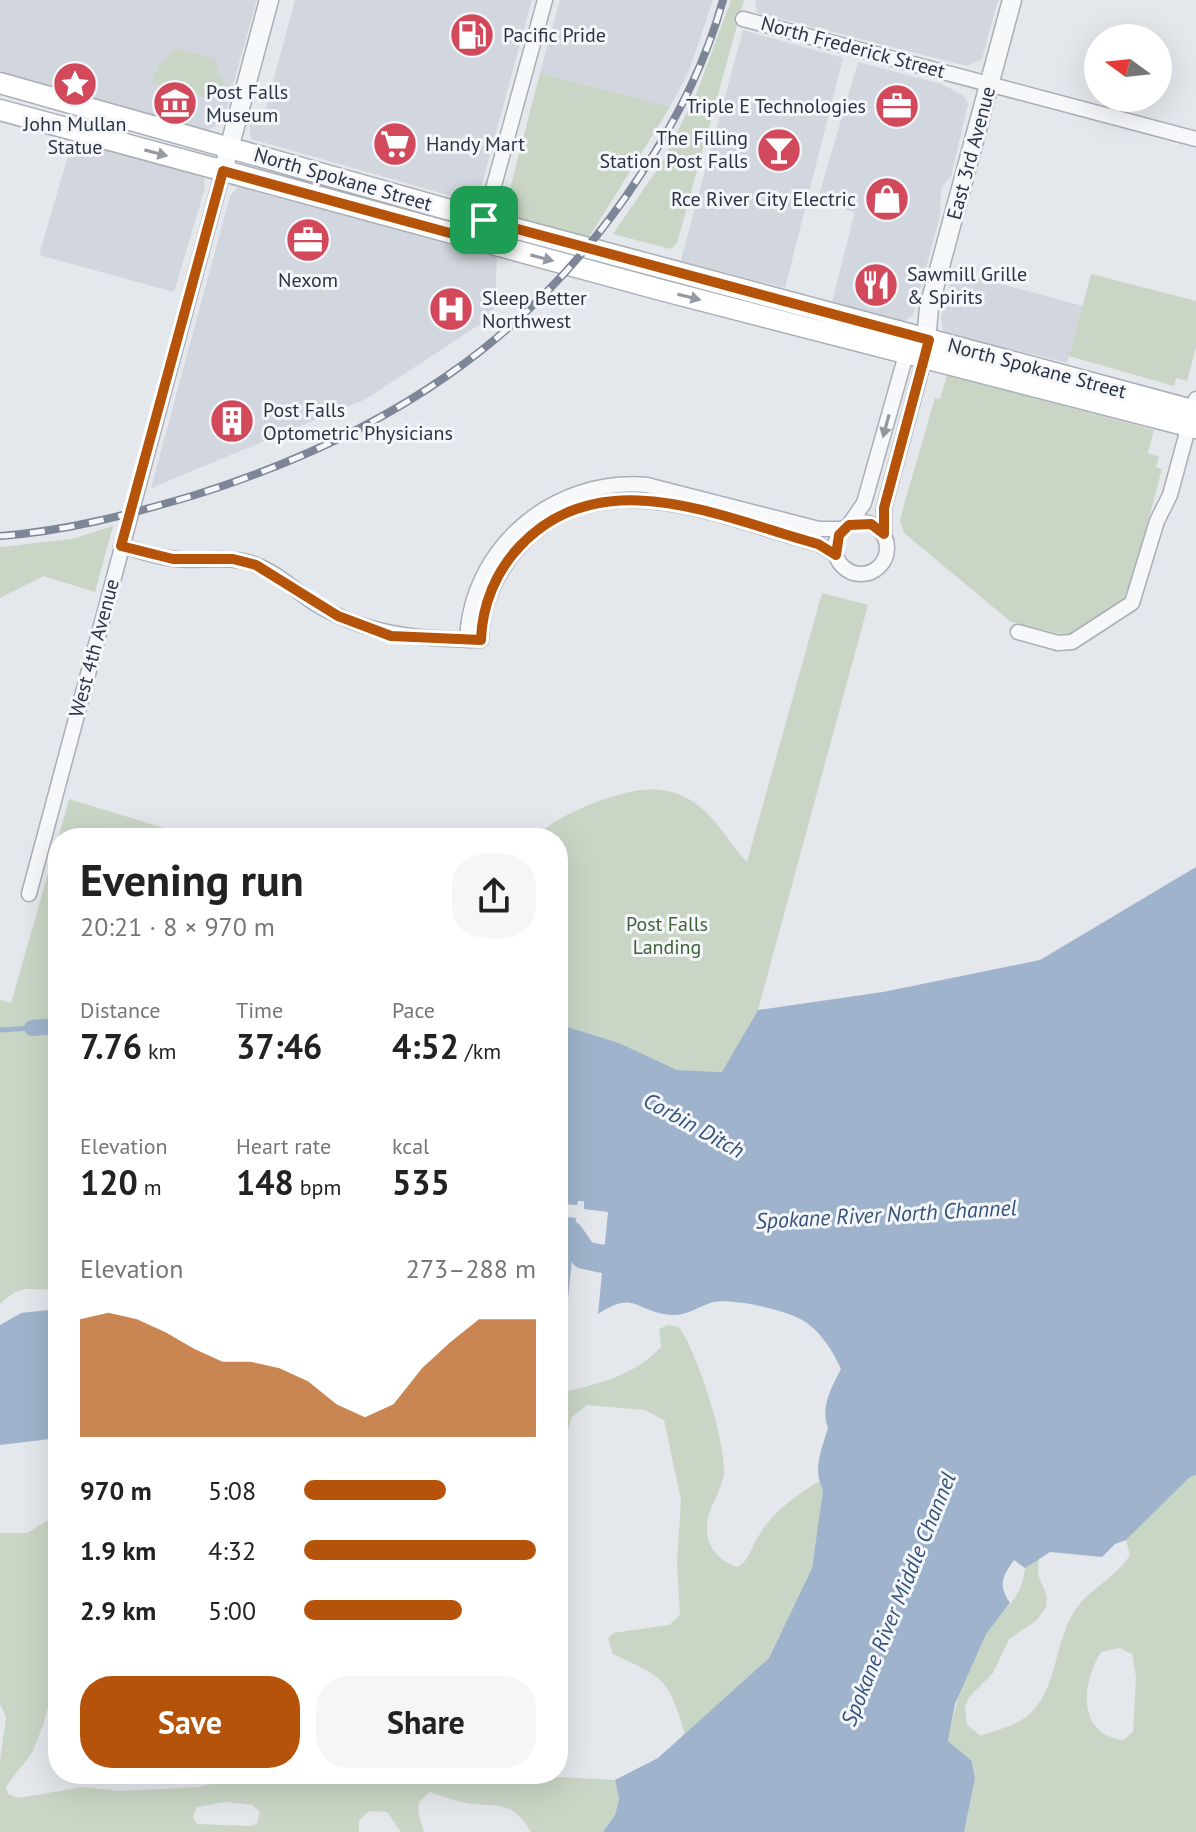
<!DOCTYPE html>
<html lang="en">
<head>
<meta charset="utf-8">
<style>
  body { margin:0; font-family:"PT Sans",sans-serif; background:#f6f6f6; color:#222; height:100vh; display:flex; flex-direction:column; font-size:30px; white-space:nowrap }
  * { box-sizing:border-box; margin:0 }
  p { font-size:26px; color:#767676 }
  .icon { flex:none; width:44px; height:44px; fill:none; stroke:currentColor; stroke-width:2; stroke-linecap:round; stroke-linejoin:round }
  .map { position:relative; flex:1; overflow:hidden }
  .drawer { position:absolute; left:48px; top:828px; width:520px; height:956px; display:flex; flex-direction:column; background:#fff; border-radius:32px; box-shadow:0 8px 32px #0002 }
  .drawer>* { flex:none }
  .needle { width:52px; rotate:285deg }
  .fabs { position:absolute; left:1084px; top:24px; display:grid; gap:16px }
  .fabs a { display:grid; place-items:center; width:88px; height:88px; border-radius:50%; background:#fff; box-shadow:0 8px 32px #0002; font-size:40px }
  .pin { position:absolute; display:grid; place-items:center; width:68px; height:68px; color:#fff; margin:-34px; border-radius:16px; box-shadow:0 4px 12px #0006 }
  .round { display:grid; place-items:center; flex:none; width:84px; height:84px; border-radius:32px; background:#f6f6f6 }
  .summary { display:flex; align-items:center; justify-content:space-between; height:136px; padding:0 32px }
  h1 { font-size:44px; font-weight:700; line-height:60px }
  .stats { display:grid; grid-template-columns:repeat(3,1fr); gap:12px; height:136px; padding:8px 32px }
  .stats div { display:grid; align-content:center }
  .stats b { font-size:34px; font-weight:700 }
  .stats small { font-size:22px; font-weight:400 }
  .stats p { font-size:22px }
  .chart { height:224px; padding:16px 32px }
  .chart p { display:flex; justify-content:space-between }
  .chart svg { width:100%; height:144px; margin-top:8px; fill:#b45309; opacity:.7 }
  .cta { display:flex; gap:16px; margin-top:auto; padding:16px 32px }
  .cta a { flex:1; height:92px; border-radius:32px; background:#b45309; color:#fff; font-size:32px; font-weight:700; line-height:92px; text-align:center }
  .cta a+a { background:#f6f6f6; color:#222 }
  ul { padding:0 32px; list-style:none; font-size:26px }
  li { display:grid; grid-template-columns:128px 96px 1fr; align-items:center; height:60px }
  li i { height:20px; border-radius:10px; background:#b45309 }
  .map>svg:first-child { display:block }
  .built { fill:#d2d6de }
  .green { fill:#c9d6c5; fill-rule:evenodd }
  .water { fill:#9fb4cc }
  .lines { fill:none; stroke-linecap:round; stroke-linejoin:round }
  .stream { stroke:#9fb4cc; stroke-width:5 }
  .canal { stroke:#9fb4cc; stroke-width:16 }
  .river { stroke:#9fb4cc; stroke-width:28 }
  .minor-casing { stroke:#a9aeb7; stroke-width:17 }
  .tertiary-casing { stroke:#a9aeb7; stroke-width:21 }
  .secondary-casing { stroke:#a9aeb7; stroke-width:23 }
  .minor { stroke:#f7f8fa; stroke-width:14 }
  .tertiary { stroke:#f7f8fa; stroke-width:18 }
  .secondary { stroke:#fff; stroke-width:20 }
  .rail-casing { stroke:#7d8696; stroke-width:8 }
  .rail { stroke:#f4f6f9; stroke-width:5; stroke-dasharray:15; stroke-linecap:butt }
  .oneway { fill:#959aa2 }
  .oneway2 { fill:#9196a0 }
  .route-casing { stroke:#fff; stroke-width:16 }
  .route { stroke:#b45309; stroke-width:10 }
  .labels { text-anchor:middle; stroke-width:6; stroke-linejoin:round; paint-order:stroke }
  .poi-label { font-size:20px; fill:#2b3445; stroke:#f4f6f9; text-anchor:start }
  .street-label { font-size:20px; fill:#2b3445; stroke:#f4f6f9 }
  .park-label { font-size:20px; fill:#3f6138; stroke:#f4f6f9 }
  .water-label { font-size:22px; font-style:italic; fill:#34527a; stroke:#f4f6f9 }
</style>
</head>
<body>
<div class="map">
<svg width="1196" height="1832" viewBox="0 0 1196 1832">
  <rect width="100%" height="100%" fill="#e4e7ec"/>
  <!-- built -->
  <path class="built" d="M0 0H257L225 113 219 124 208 130 0 74Z
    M295 0H532L479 195 469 200 462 199 251 139 249 120 262 123Z
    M560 0H713L689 71 670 107 540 73Z
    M755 0H998L982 59 967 66 757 13Z
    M743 30 843 58 785 288 697 265 679 267Z
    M858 62 941 84 963 95 968 104 951 176 941 189 940 216 913 315 899 326 887 323 876 314 832 302 855 212 817 202Z
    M73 139 204 178 205 188 174 292 39 255Z
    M238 187 497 254 495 307 479 325 366 399 151 488 230 196Z
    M953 271 1083 306 1067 363 1007 348 996 352 944 336 941 317Z"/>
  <!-- green -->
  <path class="green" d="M731 0H744L677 243 670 249 613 234 663 161 697 92Z
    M175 48 215 59 220 77 225 79 221 95 206 97 152 83 158 67Z
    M540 73 670 107 586 242 518 221 505 208Z
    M1091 274 1196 301V347L1187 381 1176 378 1174 386 1069 356Z
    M947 375 1154 430 1148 453 1159 457 1156 467 1162 469 1129 593 1127 599 1069 636 1011 622 904 533 900 521 903 508 935 398 940 399Z
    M113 526 95 592 43 576 0 598V547L72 539Z
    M822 593 868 605 758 1010 723 1072 677 1070 619 1043 558 1024V838H537C547 822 577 810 594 803 641 785 680 779 716 823 727 836 735 850 747 862Z
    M69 799 197 838H58V1289C29 1292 24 1281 0 1304V1000L11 1003 63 821Z
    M668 1325 679 1327C697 1352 726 1441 724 1473 721 1496 702 1513 708 1538 712 1554 723 1561 737 1567 749 1562 751 1548 758 1537 773 1511 795 1497 819 1481L823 1490 812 1568 769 1658 685 1734C668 1678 665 1678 613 1654L608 1639 613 1633 669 1625 680 1615 677 1562 681 1500 664 1420 645 1410 587 1405 572 1417 563 1446 565 1505 561 1511 558 1509V1390L565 1392C601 1383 635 1375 661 1347L659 1329Z
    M1196 1475V1832H964L975 1779 973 1762 948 1741C955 1705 966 1667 985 1635 1002 1608 1021 1603 1025 1568L1039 1556 1038 1575 1047 1596 1046 1607 1036 1621 1009 1639 993 1673 969 1697 965 1707 967 1725 981 1736C995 1730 1014 1726 1026 1717 1059 1692 1053 1638 1078 1606 1093 1587 1116 1577 1130 1555L1126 1540 1190 1477ZM1120 1648 1132 1654 1136 1677 1133 1732 1123 1740C1077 1734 1081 1684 1101 1652Z
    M58 1514C58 1592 67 1675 34 1748 28 1763 13 1773 6 1788L8 1794 18 1798 84 1787 120 1791 198 1787 231 1780 280 1784 389 1774H506L615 1780 619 1799 615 1815 603 1832H531C511 1799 499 1808 467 1803 455 1801 442 1796 430 1792L419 1802 418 1812 424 1832H401L387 1812 369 1811 359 1820V1832H0V1761L6 1717 0 1704V1533H27ZM225 1802 252 1805 260 1812 257 1823 251 1826 197 1824 193 1817 197 1807Z"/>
  <!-- water -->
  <path class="water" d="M1196 867V1475L1190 1477 1126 1540 1115 1544 1102 1557 1050 1552 1025 1568 1014 1560C1002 1577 998 1585 1010 1603L986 1634 955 1704 948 1741 972 1761 975 1779 964 1832H603L615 1815 619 1799 615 1780 658 1758 769 1658 812 1568 823 1490C812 1470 822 1448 828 1428 820 1408 831 1388 841 1369 833 1351 821 1332 804 1321 788 1310 732 1298 713 1302 700 1306 686 1316 672 1315 634 1312 636 1289 598 1314L608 1212 584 1209V1201H578L577 1205 563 1204V1200H558V1024L619 1043 677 1070 722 1072 758 1010 883 992 1040 960Z
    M558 1216 576 1218 567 1310 558 1308Z
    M58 1309V1438L0 1445V1325L21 1313Z"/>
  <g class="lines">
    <!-- stream -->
    <path class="stream" d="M0 1030 32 1028"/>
    <!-- canal -->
    <path class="canal" d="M32 1028 58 1026"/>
    <!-- river -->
    <path class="river" d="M558 1234 570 1235 584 1255 603 1259 638 1250"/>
    <!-- minor casing -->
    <g class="minor-casing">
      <path id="minor" d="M743 19 1196 139
        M482 229 545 0
        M835 548a26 26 0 1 1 52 0a26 26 0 1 1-52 0Z
        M849 525 864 503 907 351
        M884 534V508L925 356
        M121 546C138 550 156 557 175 559 201 562 228 555 254 564 278 573 294 590 316 604 369 636 420 639 481 640 481 605 497 571 520 546 601 458 723 519 818 544L836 555
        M1018 632 1058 643 1072 642 1132 603 1157 521 1170 495 1196 399
        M467 640C471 546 555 477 647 485L819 529H843
        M29 894 223 171"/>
    </g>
    <!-- tertiary casing -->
    <g class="tertiary-casing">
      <path id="tertiary" d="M223 171 269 0
        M925 354 929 307 1012 0"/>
    </g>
    <!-- secondary casing -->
    <g class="secondary-casing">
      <path id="secondary" d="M0 83 510 227 1196 411
        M0 110 661 290 1196 428"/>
    </g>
    <!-- minor -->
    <use href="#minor" class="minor"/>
    <!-- tertiary -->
    <use href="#tertiary" class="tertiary"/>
    <!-- secondary -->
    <use href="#secondary" class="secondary"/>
    <!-- rail casing -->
    <g class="rail-casing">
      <path id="rail" d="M0 536C67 531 131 514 195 495 383 436 532 342 641 174 676 121 706 62 723 0"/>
    </g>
    <!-- rail -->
    <use href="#rail" class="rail"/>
  </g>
  <!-- one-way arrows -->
  <defs><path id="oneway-solid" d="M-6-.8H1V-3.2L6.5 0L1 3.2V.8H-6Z" transform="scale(2)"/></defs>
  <g class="oneway">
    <use href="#oneway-solid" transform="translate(156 153) rotate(15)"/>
    <use href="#oneway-solid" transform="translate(542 258) rotate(15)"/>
    <use href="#oneway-solid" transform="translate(689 297) rotate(14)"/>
  </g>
  <use class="oneway2" href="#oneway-solid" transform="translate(886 426) rotate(105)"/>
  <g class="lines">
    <!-- route casing -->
    <g class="route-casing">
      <path id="route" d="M223 171 479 241 484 220 929 340 884 508V534L871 524 849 525 839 535 836 555 818 544C722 518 602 459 520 546 496 571 482 605 481 640L391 636 338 616 256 565 233 559H173L121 546Z"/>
    </g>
    <!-- route -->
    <use href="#route" class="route"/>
  </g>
  <!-- icons -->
  <defs>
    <g id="fuel-disc" transform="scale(2.3)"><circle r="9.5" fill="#d1495b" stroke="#f4f6f9"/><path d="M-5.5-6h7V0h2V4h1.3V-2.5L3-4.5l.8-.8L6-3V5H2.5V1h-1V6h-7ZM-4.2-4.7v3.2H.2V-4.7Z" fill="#fff"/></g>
    <g id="sight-disc" transform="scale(2.3)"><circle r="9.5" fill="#d1495b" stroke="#f4f6f9"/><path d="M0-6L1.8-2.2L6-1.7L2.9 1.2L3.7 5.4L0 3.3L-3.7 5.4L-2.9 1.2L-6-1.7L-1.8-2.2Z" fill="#fff"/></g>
    <g id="museum-disc" transform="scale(2.3)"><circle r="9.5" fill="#d1495b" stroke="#f4f6f9"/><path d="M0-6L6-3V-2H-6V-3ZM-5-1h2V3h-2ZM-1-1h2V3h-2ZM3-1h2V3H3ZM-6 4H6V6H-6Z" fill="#fff"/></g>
    <g id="office-disc" transform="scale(2.3)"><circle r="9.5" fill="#d1495b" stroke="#f4f6f9"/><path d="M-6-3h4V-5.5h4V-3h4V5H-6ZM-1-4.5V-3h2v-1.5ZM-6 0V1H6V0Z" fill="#fff"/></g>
    <g id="supermarket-disc" transform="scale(2.3)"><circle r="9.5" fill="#d1495b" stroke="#f4f6f9"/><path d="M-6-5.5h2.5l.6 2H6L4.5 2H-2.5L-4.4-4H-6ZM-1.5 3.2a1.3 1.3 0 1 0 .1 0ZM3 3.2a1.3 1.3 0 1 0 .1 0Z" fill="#fff"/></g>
    <g id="bar-disc" transform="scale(2.3)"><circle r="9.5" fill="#d1495b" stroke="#f4f6f9"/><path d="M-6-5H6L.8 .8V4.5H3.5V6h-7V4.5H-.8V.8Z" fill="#fff"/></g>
    <g id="shop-disc" transform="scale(2.3)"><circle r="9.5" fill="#d1495b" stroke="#f4f6f9"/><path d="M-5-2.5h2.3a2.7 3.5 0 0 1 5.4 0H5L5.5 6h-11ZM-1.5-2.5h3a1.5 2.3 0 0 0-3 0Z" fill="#fff"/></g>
    <g id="restaurant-disc" transform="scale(2.3)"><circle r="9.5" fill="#d1495b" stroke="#f4f6f9"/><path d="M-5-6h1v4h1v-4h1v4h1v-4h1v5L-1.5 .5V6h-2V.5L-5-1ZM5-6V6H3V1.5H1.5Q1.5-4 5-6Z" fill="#fff"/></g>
    <g id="hospital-disc" transform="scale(2.3)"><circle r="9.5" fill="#d1495b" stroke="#f4f6f9"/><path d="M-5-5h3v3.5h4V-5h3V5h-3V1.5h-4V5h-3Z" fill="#fff"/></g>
    <g id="building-disc" transform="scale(2.3)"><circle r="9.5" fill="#d1495b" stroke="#f4f6f9"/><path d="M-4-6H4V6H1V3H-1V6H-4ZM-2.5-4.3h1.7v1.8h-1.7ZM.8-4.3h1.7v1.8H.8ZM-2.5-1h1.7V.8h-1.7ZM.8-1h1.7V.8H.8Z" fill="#fff"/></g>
  </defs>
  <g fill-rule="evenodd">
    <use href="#fuel-disc" x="472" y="35"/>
    <use href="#sight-disc" x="75" y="84"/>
    <use href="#museum-disc" x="175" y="103"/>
    <use href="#office-disc" x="897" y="106"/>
    <use href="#supermarket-disc" x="395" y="144"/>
    <use href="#bar-disc" x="779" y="150"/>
    <use href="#shop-disc" x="887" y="199"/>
    <use href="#office-disc" x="308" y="240"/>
    <use href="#restaurant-disc" x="876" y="285"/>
    <use href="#hospital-disc" x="451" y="309"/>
    <use href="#building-disc" x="232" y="421"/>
  </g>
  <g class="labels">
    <!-- poi labels -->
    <g class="poi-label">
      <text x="503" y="42">Pacific Pride</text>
      <text x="206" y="99">Post Falls<tspan x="206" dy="23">Museum</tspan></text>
      <text x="866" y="113" text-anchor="end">Triple E Technologies</text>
      <text x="75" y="131" text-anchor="middle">John Mullan<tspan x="75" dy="23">Statue</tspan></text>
      <text x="748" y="145" text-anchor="end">The Filling<tspan x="748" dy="23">Station Post Falls</tspan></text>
      <text x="426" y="151">Handy Mart</text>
      <text x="856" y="206" text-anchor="end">Rce River City Electric</text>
      <text x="907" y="281">Sawmill Grille<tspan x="907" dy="23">&amp; Spirits</tspan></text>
      <text x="308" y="287" text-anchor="middle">Nexom</text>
      <text x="482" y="305">Sleep Better<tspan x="482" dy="23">Northwest</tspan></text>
      <text x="263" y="417">Post Falls<tspan x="263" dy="23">Optometric Physicians</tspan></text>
    </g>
    <!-- street labels -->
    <g class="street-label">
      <text transform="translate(853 47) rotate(15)" y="7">North Frederick Street</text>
      <text transform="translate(971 153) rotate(-75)" y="7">East 3rd Avenue</text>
      <text transform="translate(343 179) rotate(16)" y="7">North Spokane Street</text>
      <text transform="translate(1037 368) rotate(15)" y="7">North Spokane Street</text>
      <text transform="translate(94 648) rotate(-75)" y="7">West 4th Avenue</text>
    </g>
    <!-- park labels -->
    <g class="park-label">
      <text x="667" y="931">Post Falls<tspan x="667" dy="23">Landing</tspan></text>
    </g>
    <!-- water labels -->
    <g class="water-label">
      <text transform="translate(694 1125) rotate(29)" y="8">Corbin Ditch</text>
      <text transform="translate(886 1214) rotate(-3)" y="8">Spokane River North Channel</text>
      <text transform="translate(898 1599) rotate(-68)" y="8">Spokane River Middle Channel</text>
    </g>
  </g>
</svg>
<div class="fabs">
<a><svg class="needle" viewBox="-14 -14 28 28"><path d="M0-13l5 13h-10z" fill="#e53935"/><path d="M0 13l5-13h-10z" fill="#767676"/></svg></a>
</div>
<div class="pin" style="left:484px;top:220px;background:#1e9e55"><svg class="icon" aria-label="arrive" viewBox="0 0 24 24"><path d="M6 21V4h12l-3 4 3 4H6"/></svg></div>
<section class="drawer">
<div class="summary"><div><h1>Evening run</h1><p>20:21 · 8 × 970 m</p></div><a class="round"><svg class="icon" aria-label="share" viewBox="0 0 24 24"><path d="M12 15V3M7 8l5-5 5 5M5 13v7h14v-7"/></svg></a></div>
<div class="stats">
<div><p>Distance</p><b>7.76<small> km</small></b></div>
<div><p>Time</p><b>37:46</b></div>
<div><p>Pace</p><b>4:52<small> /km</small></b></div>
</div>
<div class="stats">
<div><p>Elevation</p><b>120<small> m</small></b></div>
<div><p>Heart rate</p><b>148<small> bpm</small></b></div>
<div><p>kcal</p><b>535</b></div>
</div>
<div class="chart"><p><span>Elevation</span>273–288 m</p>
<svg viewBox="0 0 160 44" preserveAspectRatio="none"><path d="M0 44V8L10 6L20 8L30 12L40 17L50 21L60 21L70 23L80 27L90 34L100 38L110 34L120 23L130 15L140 8L150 8L160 8V44z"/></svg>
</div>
<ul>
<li><b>970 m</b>5:08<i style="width:61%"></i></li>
<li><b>1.9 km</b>4:32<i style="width:100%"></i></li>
<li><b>2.9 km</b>5:00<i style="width:68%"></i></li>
</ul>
<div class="cta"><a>Save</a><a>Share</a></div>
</section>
</div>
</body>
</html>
